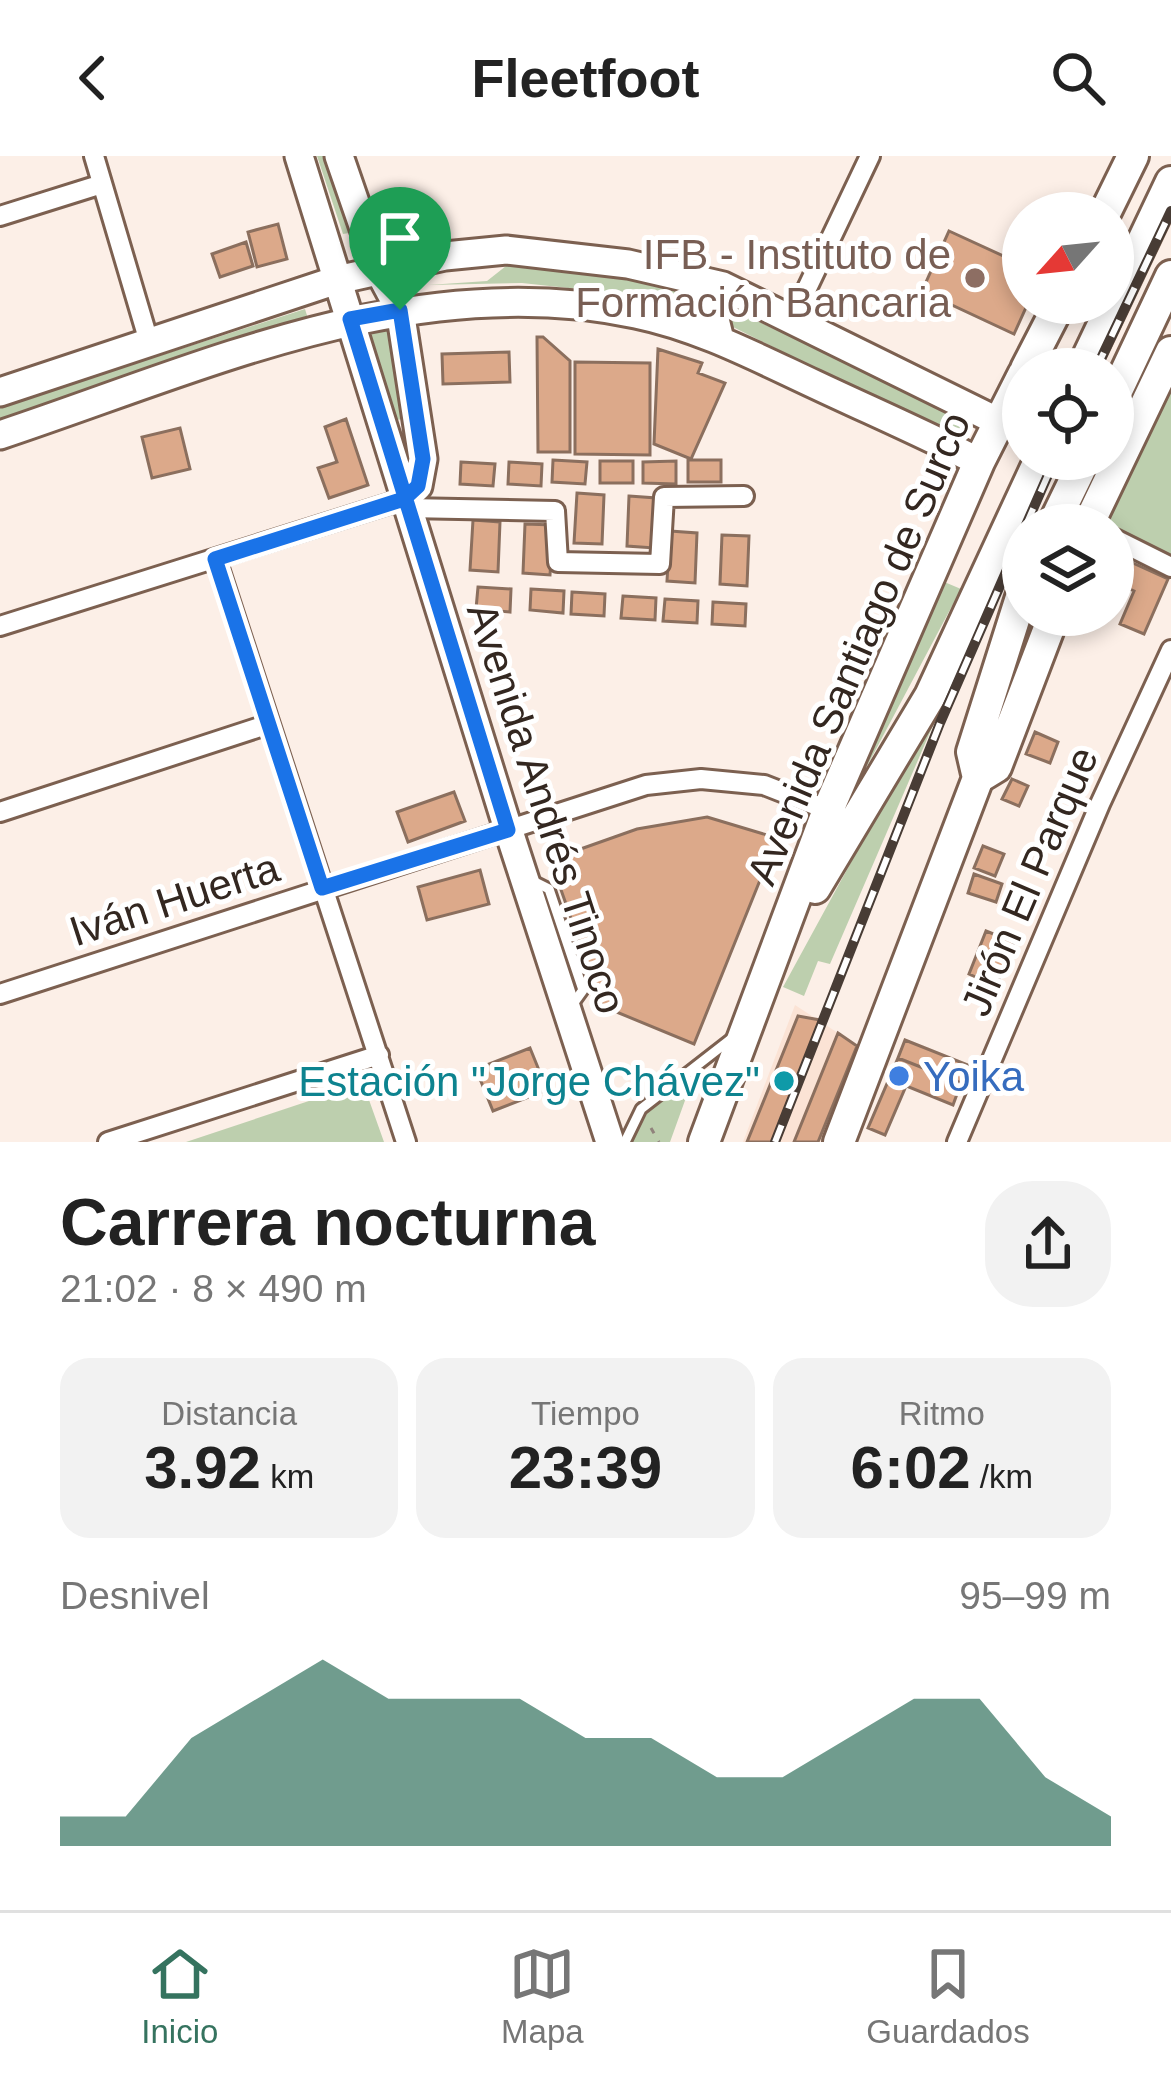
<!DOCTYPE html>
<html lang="es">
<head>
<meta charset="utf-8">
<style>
  body { margin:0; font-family:Helvetica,sans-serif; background:#f2f2f2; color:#222; height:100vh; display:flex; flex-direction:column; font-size:45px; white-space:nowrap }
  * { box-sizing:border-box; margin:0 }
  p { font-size:39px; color:#767676 }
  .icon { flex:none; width:66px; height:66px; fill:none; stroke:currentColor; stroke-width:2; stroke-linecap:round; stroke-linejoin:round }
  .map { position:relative; height:986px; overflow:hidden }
  .details { display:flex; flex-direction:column; background:#fff; flex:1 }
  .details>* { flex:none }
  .needle { width:78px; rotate:243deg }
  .controls { position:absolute; left:1002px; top:36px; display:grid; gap:24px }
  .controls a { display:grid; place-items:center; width:132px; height:132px; border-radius:50%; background:#fff; box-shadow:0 6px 18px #0003; font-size:60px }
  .pin { position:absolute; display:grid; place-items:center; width:102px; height:102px; color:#fff; margin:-123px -51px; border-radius:50% 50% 50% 0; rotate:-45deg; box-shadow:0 0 12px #0007 }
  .pin .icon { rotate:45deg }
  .round { display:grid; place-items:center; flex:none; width:126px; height:126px; border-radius:48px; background:#f2f2f2 }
  .summary { display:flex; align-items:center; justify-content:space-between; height:204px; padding:0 60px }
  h1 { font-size:66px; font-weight:700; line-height:90px }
  .figures { display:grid; grid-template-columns:repeat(3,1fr); gap:18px; height:204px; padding:12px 60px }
  .figures div { display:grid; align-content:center; border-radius:30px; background:#f2f2f2; text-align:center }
  .figures b { font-size:60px; font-weight:700 }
  .figures small { font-size:33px; font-weight:400 }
  .figures p { font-size:33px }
  .chart { height:336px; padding:24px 60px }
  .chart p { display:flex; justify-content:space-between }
  .chart svg { width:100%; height:216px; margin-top:12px; fill:#35735f; opacity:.7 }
  header { display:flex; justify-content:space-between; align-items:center; height:156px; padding:0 60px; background:#fff; font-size:54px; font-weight:700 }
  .tabs { display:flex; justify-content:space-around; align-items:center; height:168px; border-top:3px solid #e0e0e0; background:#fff; font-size:33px; color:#767676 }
  .tabs a { display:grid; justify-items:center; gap:6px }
  .tabs .on { color:#35735f }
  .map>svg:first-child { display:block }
  .built { fill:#fbe3d5 }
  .green { fill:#bdcfae }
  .building { fill:#dca98a; stroke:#8b6f5e; stroke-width:3 }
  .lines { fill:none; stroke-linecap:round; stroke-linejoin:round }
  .lane-casing { stroke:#7c6050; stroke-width:15 }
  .street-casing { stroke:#7c6050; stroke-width:24 }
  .secondary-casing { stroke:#7c6050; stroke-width:33 }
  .primary-casing { stroke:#7c6050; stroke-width:36 }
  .path { stroke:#90837c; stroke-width:3; stroke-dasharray:6 9; stroke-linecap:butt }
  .lane { stroke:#fff; stroke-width:9 }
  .street { stroke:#fff; stroke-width:18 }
  .secondary { stroke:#fff; stroke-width:27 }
  .primary { stroke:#fff; stroke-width:30 }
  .rail-casing { stroke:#483c35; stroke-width:10 }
  .rail { stroke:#fff; stroke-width:6; stroke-dasharray:18; stroke-linecap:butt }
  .route-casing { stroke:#fff; stroke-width:24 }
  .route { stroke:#1a73e8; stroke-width:15 }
  .education-dot { fill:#8d6e63; stroke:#fff; stroke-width:4.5 }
  .shop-dot { fill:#3f7fe0; stroke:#fff; stroke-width:4.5 }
  .culture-dot { fill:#0f9aa8; stroke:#fff; stroke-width:4.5 }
  .labels { text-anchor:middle; stroke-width:10; stroke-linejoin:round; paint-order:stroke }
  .education-label { font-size:42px; fill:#785e54; stroke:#fff; text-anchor:end }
  .street-label { font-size:42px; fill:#332720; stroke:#fff }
  .shop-label { font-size:42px; fill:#366cbe; stroke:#fff; text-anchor:start }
  .culture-label { font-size:42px; fill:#0d838f; stroke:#fff; text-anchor:end }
</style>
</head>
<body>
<header><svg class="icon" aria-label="back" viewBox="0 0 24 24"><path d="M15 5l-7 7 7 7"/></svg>Fleetfoot<svg class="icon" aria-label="search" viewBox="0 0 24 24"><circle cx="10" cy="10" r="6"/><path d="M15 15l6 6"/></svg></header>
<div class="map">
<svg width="1171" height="986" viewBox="0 0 1171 986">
  <rect width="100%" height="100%" fill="#fcefe7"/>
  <!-- built -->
  <path class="built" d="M795 849 861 892 823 986H743Z"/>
  <!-- green -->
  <path class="green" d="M317 0H332L355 76 343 78Z
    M547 108 697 137 693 159 605 136 522 127 428 129 487 125 506 110Z
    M720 148 961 259 968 272 965 277 954 282 725 167Z
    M305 153 309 166 0 267V251Z
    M378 170 391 176 405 263 395 264 389 255 368 184Z
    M1171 231V408L1113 379V369H1106Z
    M942 425 961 433 857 629Z
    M928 565 934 567 830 808 818 805 804 840 783 831Z
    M696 914 670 986H629L639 962Z
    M363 927 384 986H186Z"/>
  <!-- building -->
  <path class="building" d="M403 50 413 80 396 86 386 55Z
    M278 68 287 103 257 111 248 76Z
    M949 75 1023 109V147H1028L1014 178 922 135Z
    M246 86 253 110 220 121 212 98Z
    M537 181H543L570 205V296H538Z
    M658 193 702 207 698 217 725 227 691 303 654 288Z
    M509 196 510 226 443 228 442 198Z
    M575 206 650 207V299L575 298Z
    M346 263 368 329 329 342 318 312 337 306 325 271Z
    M180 272 190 313 152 322 142 281Z
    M553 304 587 306 585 328 552 326Z
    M688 304H721V326H688Z
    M600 305H633V327H600Z
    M676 305V328L643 327V306Z
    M461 306 495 308 493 330 460 328Z
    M509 306 542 308 541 330 508 328Z
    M577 337 604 339 602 388 574 387Z
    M629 340 656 342 654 392 627 390Z
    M473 364 500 366 498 416 470 414Z
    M525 368 553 369 550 419 523 417Z
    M670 375 697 377 695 427 667 425Z
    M722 379 749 380 747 430 720 428Z
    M1124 403 1168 423 1144 478 1120 468 1134 435 1114 426Z
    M478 431 511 433 510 456 476 453Z
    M531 433 564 435 563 457 530 454Z
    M572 436 605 438 604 460 571 458Z
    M623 440 656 442 655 464 621 462Z
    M665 443 698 445 697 467 663 465Z
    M713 446 746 448 745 470 712 468Z
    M1035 576 1058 586 1050 607 1026 598Z
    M1012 623 1028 630 1019 650 1002 643Z
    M454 636 465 665 408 686 397 656Z
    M707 661 777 682 694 888 602 850 554 714 558 701 637 673Z
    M983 690 1004 698 995 720 974 712Z
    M480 714 489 748 427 764 418 731Z
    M974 718 1002 728 996 746 968 737Z
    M986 775 1014 786 996 830 969 818Z
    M798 860 820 864 772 986H747Z
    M838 877 857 890 818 986H794Z
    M905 884 968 909 961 927 898 902Z
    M530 892 547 934 493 955 476 913Z
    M898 902 961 927 953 949 889 923Z
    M889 923 906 930 885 979 868 972Z"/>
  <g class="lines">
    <!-- lane casing -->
    <g class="lane-casing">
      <path id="lane" d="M533 725 549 733 583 834 570 852
        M625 986 641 953 731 883"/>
    </g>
    <!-- street casing -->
    <g class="street-casing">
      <path id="street" d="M94 0 149 186
        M0 60 102 28
        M792 164 870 0
        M407 352 555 355 558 406 660 408 664 341 744 340
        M1113 382 1171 411
        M216 403 406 986
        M0 470 404 343
        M0 656 269 568
        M0 838 646 629 701 623 764 629 828 654
        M108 986 379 899
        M957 986 1100 648 1171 494"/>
    </g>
    <!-- secondary casing -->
    <g class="secondary-casing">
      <path id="secondary" d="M299 0 504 660 610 986
        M339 0 378 113 400 154 423 303 418 330 404 343
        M706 126 720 184
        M0 236 337 124 445 100 506 94 628 108 723 130 999 266
        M0 279C207 210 413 112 636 158 699 171 756 201 814 228 869 254 925 278 979 306"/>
    </g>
    <!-- primary casing -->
    <g class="primary-casing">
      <path id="primary" d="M1105 57 1133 0
        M1026 213 1060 147
        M1082 213 1171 26
        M1113 243 1171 120
        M1053 369 1085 303
        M1088 369 1171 196
        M978 622 996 611 1054 459
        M815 732 930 540 1040 303
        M704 986 828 654 979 306 1023 219
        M839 986 978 622 972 596 1023 435"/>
    </g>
    <!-- path -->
    <path class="path" d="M651 972 659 986"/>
    <!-- lane -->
    <use href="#lane" class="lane"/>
    <!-- street -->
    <use href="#street" class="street"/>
    <!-- secondary -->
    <use href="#secondary" class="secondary"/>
    <!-- primary -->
    <use href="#primary" class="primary"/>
    <!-- rail casing -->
    <g class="rail-casing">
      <path id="rail" d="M1096 213 1171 55
        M1026 369 1055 303
        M775 986 940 567 1023 377"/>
    </g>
    <!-- rail -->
    <use href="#rail" class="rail"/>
  </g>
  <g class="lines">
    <!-- route casing -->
    <g class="route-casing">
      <path id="route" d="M400 154 423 303 418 330 404 343 215 403 322 732 508 674 350 163 400 154"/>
    </g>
    <!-- route -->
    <use href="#route" class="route"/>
  </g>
  <!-- markers -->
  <circle class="education-dot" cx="975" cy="122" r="12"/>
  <circle class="shop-dot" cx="899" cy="920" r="12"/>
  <circle class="culture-dot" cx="784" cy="925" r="12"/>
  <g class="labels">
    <!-- education labels -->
    <g class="education-label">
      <text x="951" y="113">IFB - Instituto de<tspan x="951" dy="48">Formación Bancaria</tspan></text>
    </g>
    <!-- street labels -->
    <g class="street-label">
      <text transform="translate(858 492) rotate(-67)" y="15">Avenida Santiago de Surco</text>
      <text transform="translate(547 652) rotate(72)" y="15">Avenida Andrés Tinoco</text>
      <text transform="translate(1029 725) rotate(-67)" y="15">Jirón El Parque</text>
      <text transform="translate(174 743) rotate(-18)" y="15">Iván Huerta</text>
    </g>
    <!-- shop labels -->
    <g class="shop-label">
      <text x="923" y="935">Yoika</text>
    </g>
    <!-- culture labels -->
    <g class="culture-label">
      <text x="760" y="940">Estación "Jorge Chávez"</text>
    </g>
  </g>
</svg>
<div class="controls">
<a><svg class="needle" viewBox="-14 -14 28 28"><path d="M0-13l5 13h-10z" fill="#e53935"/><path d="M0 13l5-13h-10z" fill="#767676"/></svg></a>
<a><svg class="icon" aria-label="locate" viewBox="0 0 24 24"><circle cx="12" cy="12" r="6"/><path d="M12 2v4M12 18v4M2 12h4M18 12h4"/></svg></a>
<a><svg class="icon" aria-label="layers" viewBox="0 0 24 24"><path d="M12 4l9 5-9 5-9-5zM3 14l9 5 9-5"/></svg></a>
</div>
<div class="pin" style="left:400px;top:154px;background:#1e9e55"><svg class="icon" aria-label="arrive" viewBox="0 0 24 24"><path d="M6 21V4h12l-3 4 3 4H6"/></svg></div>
</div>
<section class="details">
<div class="summary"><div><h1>Carrera nocturna</h1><p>21:02 · 8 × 490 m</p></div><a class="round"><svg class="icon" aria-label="share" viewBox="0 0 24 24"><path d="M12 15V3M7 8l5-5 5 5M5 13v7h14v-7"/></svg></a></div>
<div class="figures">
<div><p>Distancia</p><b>3.92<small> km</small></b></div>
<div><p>Tiempo</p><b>23:39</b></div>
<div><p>Ritmo</p><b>6:02<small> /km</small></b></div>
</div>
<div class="chart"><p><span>Desnivel</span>95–99 m</p>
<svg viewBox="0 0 160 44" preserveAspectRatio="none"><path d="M0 44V38L10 38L20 22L30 14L40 6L50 14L60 14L70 14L80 22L90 22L100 30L110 30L120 22L130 14L140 14L150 30L160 38V44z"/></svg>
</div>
</section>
<nav class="tabs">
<a class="on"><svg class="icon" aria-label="home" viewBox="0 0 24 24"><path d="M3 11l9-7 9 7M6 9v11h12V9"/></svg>Inicio</a>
<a><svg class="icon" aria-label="map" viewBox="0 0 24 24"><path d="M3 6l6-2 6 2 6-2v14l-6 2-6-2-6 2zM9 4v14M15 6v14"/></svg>Mapa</a>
<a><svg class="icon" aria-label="saved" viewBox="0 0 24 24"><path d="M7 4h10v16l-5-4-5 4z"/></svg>Guardados</a>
</nav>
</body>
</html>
